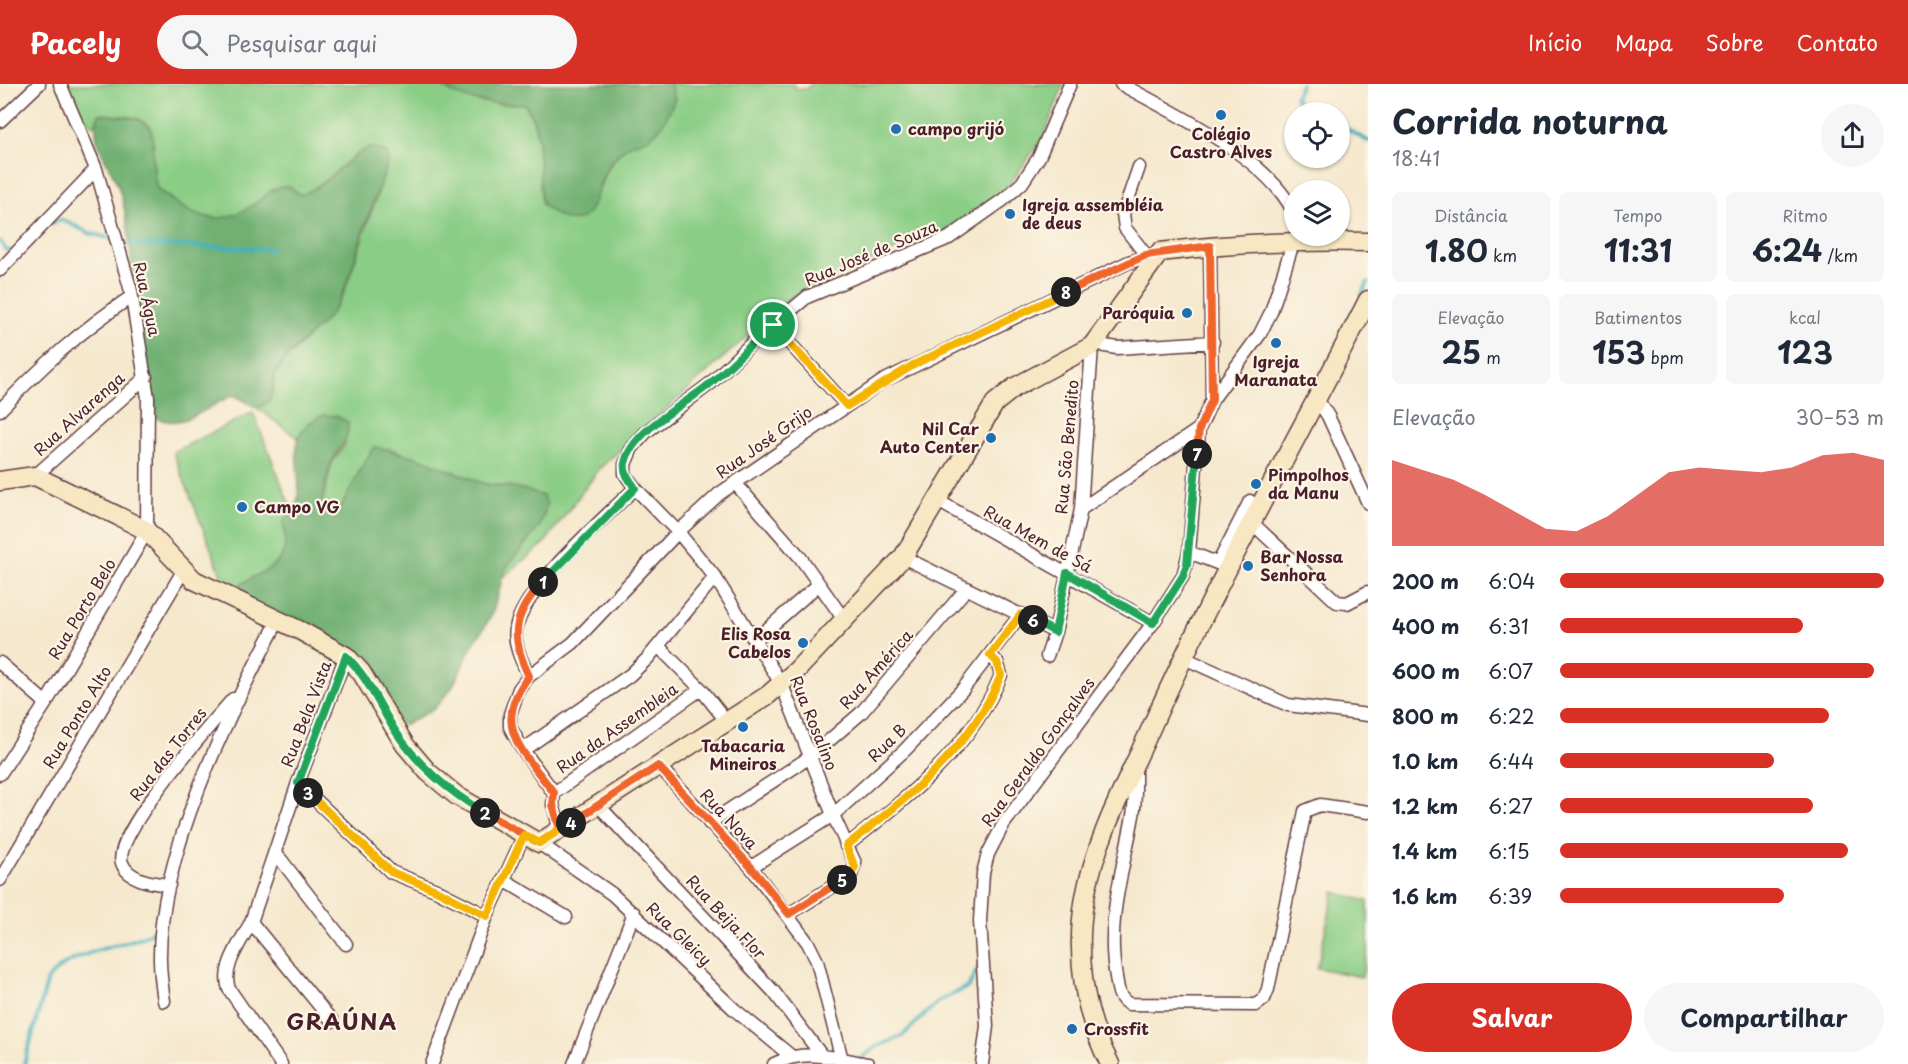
<!DOCTYPE html>
<html lang="pt">
<head>
<meta charset="utf-8">
<style>
  body { margin:0; font-family:"Playpen Sans",sans-serif; background:#f6f6f7; color:#1f2937; height:100vh; display:flex; flex-direction:column; font-size:22px; white-space:nowrap }
  * { box-sizing:border-box; margin:0 }
  p { font-size:20px; color:#747a83 }
  .icon { flex:none; width:33px; height:33px; fill:none; stroke:currentColor; stroke-width:2; stroke-linecap:round; stroke-linejoin:round }
  .map { position:relative; flex:1; overflow:hidden }
  .side { display:flex; flex-direction:column; background:#fff; width:540px }
  .side>* { flex:none }
  .tools { position:absolute; left:1284px; top:18px; display:grid; gap:12px }
  .tools a { display:grid; place-items:center; width:66px; height:66px; border-radius:50%; background:#fff; box-shadow:0 2px 4px #0004; font-size:30px }
  .pin { position:absolute; display:grid; place-items:center; width:51px; height:51px; color:#fff; margin:-26px; border:3px solid #fff; border-radius:50%; box-shadow:0 2px 6px #0007 }
  .km { position:absolute; width:30px; height:30px; margin:-15px; border-radius:50%; background:#222; color:#fff; font-size:16px; line-height:30px; text-align:center }
  .round { display:grid; place-items:center; flex:none; width:63px; height:63px; border-radius:32px; background:#f6f6f7 }
  .head { display:flex; align-items:center; justify-content:space-between; height:102px; padding:0 24px }
  h1 { font-size:33px; font-weight:700; line-height:45px }
  .metrics { display:grid; grid-template-columns:repeat(3,1fr); gap:9px; height:102px; padding:6px 24px }
  .metrics div { display:grid; align-content:center; border-radius:9px; background:#f6f6f7; text-align:center }
  .metrics b { font-size:30px; font-weight:700 }
  .metrics small { font-size:16px; font-weight:400 }
  .metrics p { font-size:16px }
  .chart { height:168px; padding:12px 24px }
  .chart p { display:flex; justify-content:space-between }
  .chart svg { width:100%; height:108px; margin-top:6px; fill:#d93025; opacity:.7 }
  .button { display:flex; gap:12px; margin-top:auto; padding:12px 24px }
  .button a { flex:1; height:69px; border-radius:36px; background:#d93025; color:#fff; font-size:24px; font-weight:700; line-height:69px; text-align:center }
  .button a+a { background:#f6f6f7; color:#1f2937 }
  ul { padding:0 24px; list-style:none; font-size:20px }
  li { display:grid; grid-template-columns:96px 72px 1fr; align-items:center; height:45px }
  li i { height:15px; border-radius:8px; background:#d93025 }
  header { display:flex; align-items:center; gap:36px; box-sizing:border-box; height:84px; padding:0 30px; background:#d93025; color:#fff }
  header strong { font-size:28px }
  nav { display:flex; gap:33px; margin-inline-start:auto; font-size:21px }
  .search { width:420px; height:54px; background:#f6f6f7; display:flex; align-items:center; gap:15px; box-sizing:border-box; padding:0 21px; border-radius:33px; color:#747a83; font-size:22px }
  main { display:flex; flex:1; min-height:0 }
  .map>svg:first-child { display:block }
  .green { fill:#8acd85; stroke:#6a7658; stroke-width:1.5 }
  .forest { fill:#6fb072; stroke:#5c684e; stroke-width:1.5 }
  .lines { fill:none; stroke-linecap:round; stroke-linejoin:round }
  .stream { stroke:#41b1bb; stroke-width:4 }
  .street-casing { stroke:#643d43; stroke-width:15 }
  .secondary-casing { stroke:#643d43; stroke-width:21 }
  .street { stroke:#fff; stroke-width:12 }
  .secondary { stroke:#f7e8c3; stroke-width:18 }
  .split-1-casing { stroke:#fff; stroke-width:12 }
  .split-2-casing { stroke:#fff; stroke-width:12 }
  .split-3-casing { stroke:#fff; stroke-width:12 }
  .split-4-casing { stroke:#fff; stroke-width:12 }
  .split-5-casing { stroke:#fff; stroke-width:12 }
  .split-6-casing { stroke:#fff; stroke-width:12 }
  .split-7-casing { stroke:#fff; stroke-width:12 }
  .split-8-casing { stroke:#fff; stroke-width:12 }
  .split-9-casing { stroke:#fff; stroke-width:12 }
  .split-1 { stroke:#22a559; stroke-width:8 }
  .split-2 { stroke:#f0652b; stroke-width:8 }
  .split-3 { stroke:#22a559; stroke-width:8 }
  .split-4 { stroke:#f5b400; stroke-width:8 }
  .split-5 { stroke:#f0652b; stroke-width:8 }
  .split-6 { stroke:#f5b400; stroke-width:8 }
  .split-7 { stroke:#22a559; stroke-width:8 }
  .split-8 { stroke:#f0652b; stroke-width:8 }
  .split-9 { stroke:#f5b400; stroke-width:8 }
  .poi-dot { fill:#1f6fb2; stroke:#fcf5e5; stroke-width:2 }
  .labels { text-anchor:middle; stroke-width:4.5; stroke-linejoin:round; paint-order:stroke }
  .poi-label { font-size:16px; font-weight:bold; fill:#4a1f2b; stroke:#fcf5e5; text-anchor:start }
  .street-label { font-size:16px; fill:#4a1f2b; stroke:#fcf5e5 }
  .district-label { font-size:22px; font-weight:bold; letter-spacing:1.5px; fill:#4a1f2b; stroke:#fcf5e5 }
</style>
</head>
<body>
<header>
<strong>Pacely</strong>
<div class="search"><svg class="icon" aria-label="search" viewBox="0 0 24 24"><circle cx="10" cy="10" r="6"/><path d="M15 15l6 6"/></svg>Pesquisar aqui</div>
<nav><a>Início</a><a>Mapa</a><a>Sobre</a><a>Contato</a></nav>
</header>
<main>
<div class="map">
<svg width="1368" height="980" viewBox="0 0 1368 980">
  <rect width="100%" height="100%" fill="#fcf5e5"/>
  <filter id="ink" filterUnits="userSpaceOnUse"><feTurbulence type="fractalNoise" baseFrequency=".0167" numOctaves="2"/><feDisplacementMap in="SourceGraphic" scale="12" xChannelSelector="R" yChannelSelector="G"/><feConvolveMatrix kernelMatrix="1 2 1 2 8 2 1 2 1" color-interpolation-filters="sRGB"/></filter>
  <filter id="wash" filterUnits="userSpaceOnUse"><feTurbulence type="fractalNoise" baseFrequency=".008" numOctaves="4" result="noise"/><feDisplacementMap in="SourceGraphic" scale="24" xChannelSelector="R" yChannelSelector="G"/><feGaussianBlur stdDeviation="1.35" result="paint"/><feColorMatrix in="noise" values="0 0 0 0 0 0 0 0 0 0 0 0 0 0 0 0 0 1.4 0 .05"/><feComposite in="paint" operator="in"/></filter>
  <g filter="url(#wash)">
    <rect width="100%" height="100%" fill="#f5e8cd"/>
    <!-- green -->
    <path class="green" d="M64 0H439C464 20 493 20 524 20 545 46 537 89 542 120L564 135 574 136 592 122 607 85 618 71 675 15 670 0H794V4L806 5 811 0H1064L1043 54 998 116 969 138 893 167 791 213 600 384 543 461 500 495 510 475 518 468 543 412 509 402 485 400 388 364 361 384 356 399 337 428H326L321 422 332 379 346 359 300 349 298 354 257 324 264 321 274 305V292L286 275 331 229 344 209 388 79 387 70H358L330 95 312 107 300 111 289 102 231 134 222 135 192 130 156 104 151 76 154 60 137 34 100 30 94 42 82 32Z
      M253 328 312 477 228 508 173 368Z
      M1334 808 1368 817V865L1362 893 1317 884Z"/>
    <!-- forest -->
    <path class="forest" d="M439 0H670L675 15C669 28 664 42 653 51 648 56 639 57 632 60 622 65 614 74 608 83 598 97 597 122 584 133 570 143 552 129 542 120 537 89 545 46 525 20 493 20 465 20 439 0Z
      M99 30 137 34 151 43C155 64 151 83 157 104 190 133 218 147 257 118 269 109 273 102 289 102L300 111C328 102 351 68 370 64 377 63 382 66 387 70L388 79C379 105 368 131 360 157 352 183 347 208 331 230 315 250 286 266 275 291 268 306 279 316 257 324L234 311C208 321 183 348 155 333 152 297 142 264 137 229 130 188 132 141 118 102 109 77 88 57 99 30Z
      M324 331 336 332 348 338C350 358 337 364 331 380 326 393 324 408 321 422L326 428H337C353 408 358 382 375 363L416 373 485 400 523 405 543 412 547 420 540 442 505 485 492 531 471 564 452 604 434 625 404 641 399 639 375 602 231 509C255 482 295 492 283 438 288 429 296 425 298 414 303 380 280 349 324 331Z"/>
    <g class="lines">
      <!-- stream -->
      <path class="stream" d="M1301 0 1295 13 1299 20 1313 28
        M1340 41 1368 57
        M50 140 59 136 65 137 89 149 113 155
        M0 157 6 166 12 168
        M120 157 127 160 271 165
        M1361 212 1368 198
        M859 976 876 963 902 952 939 917 968 903 979 883
        M24 980 48 895C76 860 146 862 157 843"/>
    </g>
  </g>
  <g filter="url(#ink)">
    <g class="lines">
      <!-- street casing -->
      <g class="street-casing">
        <path id="street" d="M1121 0C1173 29 1268 73 1294 129
          M0 37 39 0
          M1139 83 1123 130 1125 144 1146 171
          M1210 162 1212 316
          M0 186 96 85
          M773 241 847 322
          M1097 256 1105 262 1117 264 1213 258
          M1317 315 1328 332 1368 419
          M0 326C43 281 80 247 131 213
          M35 392 146 293
          M735 399 800 473 845 537
          M938 417 1153 539
          M1081 425 1199 345
          M1250 437 1337 518 1347 519 1368 508
          M1189 468 1227 483
          M903 473 1055 548
          M1220 476 1250 417
          M755 556 819 500
          M658 562 701 605 727 638
          M1047 572 1055 548 1081 425 1092 262
          M1182 573 1288 621 1368 631
          M0 579 46 619
          M529 592C522 578 513 560 516 544 523 504 605 434 635 404
          M523 666 630 591 647 575 715 493
          M659 682 751 783 808 859 817 877 842 976
          M1135 686C1135 703 1136 720 1132 737 1122 790 1106 839 1116 893 1118 904 1118 915 1129 920L1256 921 1264 915 1268 905 1305 727 1320 721 1368 728
          M0 690 46 619 147 447 148 314 131 207 96 85 60 0
          M298 699 391 788 436 806 487 832
          M554 709 523 666 510 643V630L519 605 529 592 573 559 678 448 719 410 883 297 1129 178 1160 168
          M599 722 774 908 822 972
          M709 739 810 673 861 629 967 504
          M560 745 553 721 554 709 701 605
          M539 759 612 810 735 926 791 972
          M846 762C906 715 972 664 1001 591L997 578 990 571
          M275 768 346 860
          M751 783 833 731 905 666 963 605 1021 530
          M0 796 183 487
          M504 796 566 833
          M169 801C153 799 128 796 122 779 111 752 212 639 233 615
          M789 830 851 791 855 779 833 731 782 601 715 493 678 448 635 404 625 390V380L632 364 646 348 711 299 755 256 807 213 949 154 1003 116 1022 99 1039 73 1070 0
          M251 838C241 858 221 883 229 905L281 980
          M164 917C162 903 160 890 160 876 158 771 229 629 278 537
          M332 937 251 838 298 699 346 572
          M432 980 487 832 524 751
          M574 980 634 829
          M774 980C806 964 835 974 868 980
          M982 980 987 942 980 837 983 789 988 770 1003 741 1153 539 1183 492 1189 468 1199 345 1212 316 1260 250 1271 228 1295 153"/>
      </g>
      <!-- secondary casing -->
      <g class="secondary-casing">
        <path id="secondary" d="M0 397 35 392 118 432 147 447 194 496 301 547 346 572 361 588 405 661 428 688 457 712 539 759 768 611 797 586 903 473 995 319 1015 303 1092 262 1160 168C1229 160 1298 156 1368 158
          M1110 980C1083 929 1075 869 1085 813 1096 754 1127 698 1151 644 1216 498 1295 359 1368 216"/>
      </g>
      <!-- street -->
      <use href="#street" class="street"/>
      <!-- secondary -->
      <use href="#secondary" class="secondary"/>
    </g>
  </g>
  <g class="lines" filter="url(#ink)">
    <!-- split-1 casing -->
    <g class="split-1-casing">
      <path id="split-1" d="M543 498 635 404C630 396 623 389 625 379 632 346 687 320 712 298 733 280 752 259 773 241"/>
    </g>
    <!-- split-2 casing -->
    <g class="split-2-casing">
      <path id="split-2" d="M485 729 539 759 560 745 553 721 554 709C523 667 490 642 529 592 510 553 512 531 543 498"/>
    </g>
    <!-- split-3 casing -->
    <g class="split-3-casing">
      <path id="split-3" d="M308 709 298 699 346 572C367 592 379 621 394 645 418 682 448 707 485 729"/>
    </g>
    <!-- split-4 casing -->
    <g class="split-4-casing">
      <path id="split-4" d="M308 709 391 788 436 806 487 832 524 751 539 759 571 739"/>
    </g>
    <!-- split-5 casing -->
    <g class="split-5-casing">
      <path id="split-5" d="M571 739 658 682 751 783 789 830 842 796"/>
    </g>
    <!-- split-6 casing -->
    <g class="split-6-casing">
      <path id="split-6" d="M842 796 851 791 855 783 846 762C906 715 972 664 1001 591L997 578 990 571 1021 530 1033 536"/>
    </g>
    <!-- split-7 casing -->
    <g class="split-7-casing">
      <path id="split-7" d="M1033 536 1055 548 1067 489 1153 539 1183 492 1187 480 1197 370"/>
    </g>
    <!-- split-8 casing -->
    <g class="split-8-casing">
      <path id="split-8" d="M1066 208 1146 171 1210 162 1212 316 1199 345 1197 370"/>
    </g>
    <!-- split-9 casing -->
    <g class="split-9-casing">
      <path id="split-9" d="M773 241 847 322 915 280 1066 208"/>
    </g>
    <!-- split-1 -->
    <use href="#split-1" class="split-1"/>
    <!-- split-2 -->
    <use href="#split-2" class="split-2"/>
    <!-- split-3 -->
    <use href="#split-3" class="split-3"/>
    <!-- split-4 -->
    <use href="#split-4" class="split-4"/>
    <!-- split-5 -->
    <use href="#split-5" class="split-5"/>
    <!-- split-6 -->
    <use href="#split-6" class="split-6"/>
    <!-- split-7 -->
    <use href="#split-7" class="split-7"/>
    <!-- split-8 -->
    <use href="#split-8" class="split-8"/>
    <!-- split-9 -->
    <use href="#split-9" class="split-9"/>
  </g>
  <!-- markers -->
  <g class="poi-dot">
    <circle cx="1221" cy="31" r="6"/>
    <circle cx="896" cy="45" r="6"/>
    <circle cx="1010" cy="130" r="6"/>
    <circle cx="1187" cy="229" r="6"/>
    <circle cx="1276" cy="259" r="6"/>
    <circle cx="991" cy="354" r="6"/>
    <circle cx="1256" cy="400" r="6"/>
    <circle cx="242" cy="423" r="6"/>
    <circle cx="1248" cy="482" r="6"/>
    <circle cx="803" cy="559" r="6"/>
    <circle cx="743" cy="643" r="6"/>
    <circle cx="1072" cy="945" r="6"/>
  </g>
  <g class="labels">
    <!-- poi labels -->
    <g class="poi-label">
      <text x="908" y="51">campo grijó</text>
      <text x="1221" y="56" text-anchor="middle">Colégio<tspan x="1221" dy="18">Castro Alves</tspan></text>
      <text x="1022" y="127">Igreja assembléia<tspan x="1022" dy="18">de deus</tspan></text>
      <text x="1175" y="235" text-anchor="end">Paróquia</text>
      <text x="1276" y="284" text-anchor="middle">Igreja<tspan x="1276" dy="18">Maranata</tspan></text>
      <text x="979" y="351" text-anchor="end">Nil Car<tspan x="979" dy="18">Auto Center</tspan></text>
      <text x="1268" y="397">Pimpolhos<tspan x="1268" dy="18">da Manu</tspan></text>
      <text x="254" y="429">Campo VG</text>
      <text x="1260" y="479">Bar Nossa<tspan x="1260" dy="18">Senhora</tspan></text>
      <text x="791" y="556" text-anchor="end">Elis Rosa<tspan x="791" dy="18">Cabelos</tspan></text>
      <text x="743" y="668" text-anchor="middle">Tabacaria<tspan x="743" dy="18">Mineiros</tspan></text>
      <text x="1084" y="951">Crossfit</text>
    </g>
    <!-- street labels -->
    <g class="street-label">
      <text transform="translate(871 169) rotate(-23)" y="6">Rua José de Souza</text>
      <text transform="translate(147 215) rotate(78)" y="6">Rua Água</text>
      <text transform="translate(79 330) rotate(-42)" y="6">Rua Alvarenga</text>
      <text transform="translate(764 358) rotate(-35)" y="6">Rua José Grijo</text>
      <text transform="translate(1067 363) rotate(-85)" y="6">Rua São Benedito</text>
      <text transform="translate(1038 455) rotate(29)" y="6">Rua Mem de Sá</text>
      <text transform="translate(82 525) rotate(-59)" y="6">Rua Porto Belo</text>
      <text transform="translate(876 585) rotate(-48)" y="6">Rua América</text>
      <text transform="translate(306 630) rotate(-69)" y="6">Rua Bela Vista</text>
      <text transform="translate(77 633) rotate(-59)" y="6">Rua Ponto Alto</text>
      <text transform="translate(814 639) rotate(68)" y="6">Rua Rosalino</text>
      <text transform="translate(617 644) rotate(-35)" y="6">Rua da Assembleia</text>
      <text transform="translate(887 659) rotate(-44)" y="6">Rua B</text>
      <text transform="translate(1038 668) rotate(-54)" y="6">Rua Geraldo Gonçalves</text>
      <text transform="translate(168 670) rotate(-52)" y="6">Rua das Torres</text>
      <text transform="translate(729 735) rotate(47)" y="6">Rua Nova</text>
      <text transform="translate(726 833) rotate(47)" y="6">Rua Beija Flor</text>
      <text transform="translate(679 850) rotate(44)" y="6">Rua Gleicy</text>
    </g>
    <!-- district labels -->
    <g class="district-label">
      <text x="342" y="946">GRAÚNA</text>
    </g>
  </g>
</svg>
<div class="tools">
<a><svg class="icon" aria-label="locate" viewBox="0 0 24 24"><circle cx="12" cy="12" r="6"/><path d="M12 2v4M12 18v4M2 12h4M18 12h4"/></svg></a>
<a><svg class="icon" aria-label="layers" viewBox="0 0 24 24"><path d="M12 4l9 5-9 5-9-5zM3 14l9 5 9-5"/></svg></a>
</div>
<div class="pin" style="left:773px;top:241px;background:#1e9e55"><svg class="icon" aria-label="arrive" viewBox="0 0 24 24"><path d="M6 21V4h12l-3 4 3 4H6"/></svg></div>
<b class="km" style="left:543px;top:498px">1</b>
<b class="km" style="left:485px;top:729px">2</b>
<b class="km" style="left:308px;top:709px">3</b>
<b class="km" style="left:571px;top:739px">4</b>
<b class="km" style="left:842px;top:796px">5</b>
<b class="km" style="left:1033px;top:536px">6</b>
<b class="km" style="left:1197px;top:370px">7</b>
<b class="km" style="left:1066px;top:208px">8</b>
</div>
<section class="side">
<div class="head"><div><h1>Corrida noturna</h1><p>18:41</p></div><a class="round"><svg class="icon" aria-label="share" viewBox="0 0 24 24"><path d="M12 15V3M7 8l5-5 5 5M5 13v7h14v-7"/></svg></a></div>
<div class="metrics">
<div><p>Distância</p><b>1.80<small> km</small></b></div>
<div><p>Tempo</p><b>11:31</b></div>
<div><p>Ritmo</p><b>6:24<small> /km</small></b></div>
</div>
<div class="metrics">
<div><p>Elevação</p><b>25<small> m</small></b></div>
<div><p>Batimentos</p><b>153<small> bpm</small></b></div>
<div><p>kcal</p><b>123</b></div>
</div>
<div class="chart"><p><span>Elevação</span>30–53 m</p>
<svg viewBox="0 0 160 44" preserveAspectRatio="none"><path d="M0 44V9L10 13L20 17L30 23L40 30L50 37L60 38L70 32L80 23L90 14L100 12L110 13L120 14L130 12L140 7L150 6L160 9V44z"/></svg>
</div>
<ul>
<li><b>200 m</b>6:04<i style="width:100%"></i></li>
<li><b>400 m</b>6:31<i style="width:75%"></i></li>
<li><b>600 m</b>6:07<i style="width:97%"></i></li>
<li><b>800 m</b>6:22<i style="width:83%"></i></li>
<li><b>1.0 km</b>6:44<i style="width:66%"></i></li>
<li><b>1.2 km</b>6:27<i style="width:78%"></i></li>
<li><b>1.4 km</b>6:15<i style="width:89%"></i></li>
<li><b>1.6 km</b>6:39<i style="width:69%"></i></li>
</ul>
<div class="button"><a>Salvar</a><a>Compartilhar</a></div>
</section>
</main>
</body>
</html>
